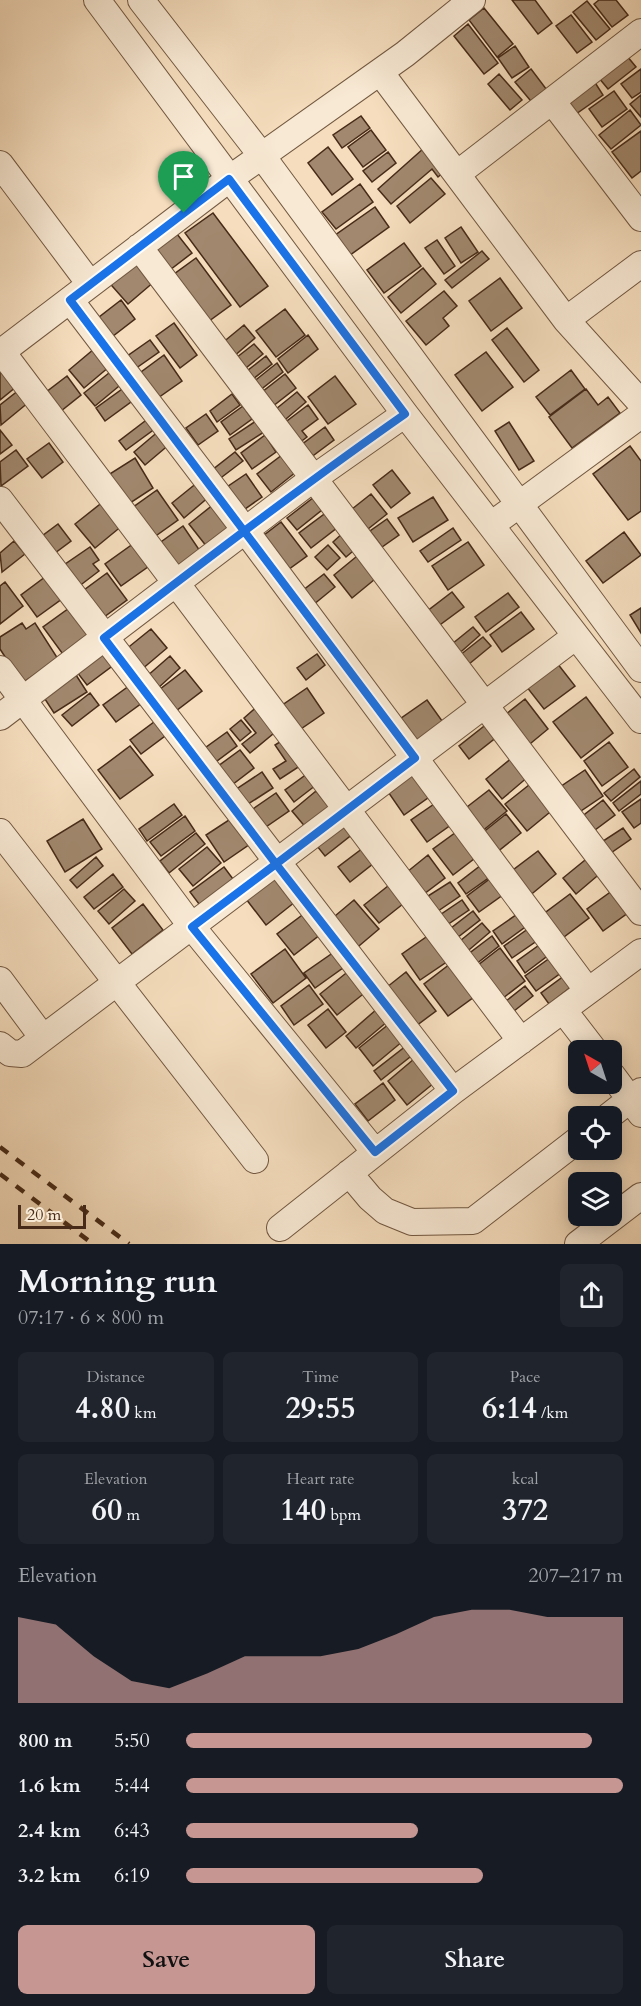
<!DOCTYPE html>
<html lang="en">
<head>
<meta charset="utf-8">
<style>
  body { margin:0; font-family:Cardo,serif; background:#20242c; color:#f1f3f6; height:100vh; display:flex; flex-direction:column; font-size:22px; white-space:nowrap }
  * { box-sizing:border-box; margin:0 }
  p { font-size:20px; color:#9ea1a6 }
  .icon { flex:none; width:33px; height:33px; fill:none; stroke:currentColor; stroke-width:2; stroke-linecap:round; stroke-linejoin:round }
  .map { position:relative; height:1244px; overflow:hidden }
  .drawer { display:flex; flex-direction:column; background:#171b24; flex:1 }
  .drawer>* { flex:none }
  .needle { width:39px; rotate:321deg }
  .buttons { position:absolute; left:568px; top:1040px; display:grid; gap:12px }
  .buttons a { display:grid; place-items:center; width:54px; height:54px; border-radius:9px; background:#171b24; box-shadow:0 3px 15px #0003; font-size:30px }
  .scale { position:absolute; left:18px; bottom:15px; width:68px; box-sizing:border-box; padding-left:6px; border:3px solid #472b18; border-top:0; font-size:16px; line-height:21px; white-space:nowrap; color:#472b18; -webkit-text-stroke:4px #f8e9d4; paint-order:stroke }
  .pin { position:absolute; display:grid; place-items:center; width:51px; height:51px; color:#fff; margin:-62px -26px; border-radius:50% 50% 50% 0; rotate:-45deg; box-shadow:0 0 6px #0007 }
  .pin .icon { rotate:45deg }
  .round { display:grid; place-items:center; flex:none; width:63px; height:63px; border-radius:9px; background:#20242c }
  .headline { display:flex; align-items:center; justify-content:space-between; height:102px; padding:0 18px }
  h1 { font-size:33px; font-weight:600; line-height:45px }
  .stats { display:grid; grid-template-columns:repeat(3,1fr); gap:9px; height:102px; padding:6px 18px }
  .stats div { display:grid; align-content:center; border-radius:9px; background:#20242c; text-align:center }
  .stats b { font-size:30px; font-weight:600 }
  .stats small { font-size:16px; font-weight:400 }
  .stats p { font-size:16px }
  .chart { height:168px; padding:12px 18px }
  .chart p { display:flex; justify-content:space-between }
  .chart svg { width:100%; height:108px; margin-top:6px; fill:#c59692; opacity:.7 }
  .cta { display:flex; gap:12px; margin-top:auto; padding:12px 18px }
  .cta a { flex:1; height:69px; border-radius:9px; background:#c59692; color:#111; font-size:24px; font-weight:600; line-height:69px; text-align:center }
  .cta a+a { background:#20242c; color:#f1f3f6 }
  ul { padding:0 18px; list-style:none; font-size:20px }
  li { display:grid; grid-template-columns:96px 72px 1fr; align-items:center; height:45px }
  li i { height:15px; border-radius:8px; background:#c59692 }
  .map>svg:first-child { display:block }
  .building { fill:#a1886e; stroke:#472b18; stroke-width:1.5 }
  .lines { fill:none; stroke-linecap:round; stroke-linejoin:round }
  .street-casing { stroke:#725841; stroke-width:28 }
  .street { stroke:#f8e9d4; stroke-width:26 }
  .rail { stroke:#472b18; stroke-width:4.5; stroke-dasharray:10 10; stroke-linecap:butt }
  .route-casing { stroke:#fff; stroke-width:12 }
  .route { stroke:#1a73e8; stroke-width:8 }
</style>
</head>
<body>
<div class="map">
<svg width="641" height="1244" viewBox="0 0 641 1244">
  <rect width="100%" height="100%" fill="#f5ddbd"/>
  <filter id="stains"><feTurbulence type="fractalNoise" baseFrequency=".00333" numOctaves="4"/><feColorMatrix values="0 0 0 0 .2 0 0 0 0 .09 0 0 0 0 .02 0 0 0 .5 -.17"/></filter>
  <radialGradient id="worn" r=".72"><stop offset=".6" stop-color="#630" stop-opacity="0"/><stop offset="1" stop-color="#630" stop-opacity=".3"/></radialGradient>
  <!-- building -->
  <path class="building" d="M512 0H535L552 23 538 34Z
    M599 0H616L628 15 612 27 594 4Z
    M587 1 610 29 596 40 573 12Z
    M484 8 513 44 497 57 469 20Z
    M571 15 592 42 577 53 556 26Z
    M468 24 498 63 484 74 454 36Z
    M515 46 529 67 512 78 498 58Z
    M627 56 636 67 608 89 599 78Z
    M531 69 550 94 535 106 515 82Z
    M641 69V92L632 98 621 84Z
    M499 74 522 100 510 110 488 84Z
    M594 81 603 95 576 114 567 101Z
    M614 91 627 109 602 127 589 109Z
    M641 95V117L630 104Z
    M630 110 641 125 611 149 599 135Z
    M361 116 370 128 342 148 333 135Z
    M371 130 386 150 363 167 348 147Z
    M641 131V171L632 178 612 152Z
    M328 147 353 179 332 195 308 163Z
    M424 148 445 171 438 177 432 169 391 204 378 189Z
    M388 152 396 163 372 182 363 171Z
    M431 178 445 194 410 223 397 206Z
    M360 184 373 202 336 229 322 212Z
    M375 207 389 227 346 258 331 238Z
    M213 213 268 286 240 307 185 233Z
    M461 227 478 252 461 263 445 238Z
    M177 234 192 253 166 273 151 254Z
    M437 240 455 266 444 274 425 248Z
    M404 243 421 266 384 293 367 270Z
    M482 251 489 259 452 288 445 280Z
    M196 258 231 305 205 324 170 277Z
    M137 260 155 281 128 304 105 278Z
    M423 268 436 284 401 313 388 297Z
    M500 278 522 308 491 331 469 301Z
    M444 291 457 306 443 318 449 326 426 345 406 321Z
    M121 300 135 319 108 340 94 321Z
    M285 309 305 335 276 357 256 331Z
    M174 323 197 355 180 368 156 336Z
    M244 325 255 338 233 357 221 344Z
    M507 328 539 370 524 382 492 340Z
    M308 335 318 349 288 373 278 359Z
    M150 340 159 352 132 371 123 359Z
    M254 344 263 354 241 372 232 361Z
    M94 349 109 367 84 388 69 370Z
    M486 352 513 387 482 411 455 375Z
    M164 355 182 381 155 400 137 375Z
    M266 356 272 364 253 379 247 371Z
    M277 363 283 372 259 391 252 383Z
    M0 368 16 387 0 400Z
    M114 369 124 382 95 406 84 393Z
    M571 370 585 389 550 415 536 397Z
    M285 374 296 388 268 410 257 396Z
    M67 376 81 395 56 415 41 396Z
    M335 376 356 404 328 424 308 397Z
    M125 387 135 399 105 421 96 408Z
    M586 389 598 405 608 397 620 413 572 448 549 417Z
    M19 390 29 402 1 425 0 405Z
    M297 392 306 402 280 424 271 413Z
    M232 394 240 405 217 422 210 411Z
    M308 405 318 419 302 431 307 437 294 447 279 427Z
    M243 406 252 419 230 435 221 422Z
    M206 414 218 431 198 445 186 428Z
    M149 418 156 428 126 450 119 441Z
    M256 421 264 432 236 450 229 439Z
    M509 422 534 461 519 470 495 431Z
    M325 427 334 440 306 461 297 448Z
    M0 430 12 445 0 454Z
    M160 430 171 443 145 465 134 452Z
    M265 435 276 452 252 469 241 453Z
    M49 443 63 462 42 478 27 459Z
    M630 446 641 461V511L628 520 593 474Z
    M16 450 28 466 1 486 0 462Z
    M235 452 243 461 214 483 207 474Z
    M282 455 296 472 271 492 257 474Z
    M135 458 153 488 124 507 105 477Z
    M392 470 410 493 391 508 373 485Z
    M246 474 262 497 238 514 221 491Z
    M198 482 210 496 184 518 172 503Z
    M157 490 178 520 150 540 129 510Z
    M318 494 327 506 297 530 287 518Z
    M371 494 387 514 368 529 352 509Z
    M433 497 448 520 413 542 398 518Z
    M104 501 123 525 95 548 75 524Z
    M214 504 233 527 207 547 189 524Z
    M331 509 342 524 311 548 299 533Z
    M387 519 399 535 382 547 370 531Z
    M281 522 307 556 285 572 259 539Z
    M58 524 71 541 51 556 38 539Z
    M183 526 200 551 171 572 154 547Z
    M453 528 461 540 428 562 420 551Z
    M345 531 359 546 346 557 333 542Z
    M624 532 641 555 603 583 586 561Z
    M14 541 25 554 2 572 0 553Z
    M137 541 152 564 121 586 105 564Z
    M468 542 484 565 448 590 432 566Z
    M328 545 340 558 327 570 315 557Z
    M90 547 99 560 93 564 99 571 74 590 58 569Z
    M362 552 380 575 352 598 334 575Z
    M107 573 127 600 100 620 80 593Z
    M49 574 66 596 37 617 21 595Z
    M324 574 335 587 313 605 302 591Z
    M5 582 23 606 0 624V586Z
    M452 592 464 607 437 627 426 612Z
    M508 593 519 607 486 632 475 617Z
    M72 606 94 636 65 657 43 627Z
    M641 608V633L630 615Z
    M521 612 534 629 502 652 490 635Z
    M22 623 26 629 35 623 58 659 22 683 0 649V637Z
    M473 627 480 635 455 657 447 648Z
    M151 629 167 648 141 670 125 650Z
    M483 637 491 646 463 669 455 659Z
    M101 645 115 664 87 685 73 667Z
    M317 654 325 665 306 680 297 668Z
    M170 656 180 668 157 689 146 677Z
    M557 663 575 686 544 709 526 686Z
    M185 670 202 691 172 714 155 693Z
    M76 675 87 692 54 713 43 696Z
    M133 683 146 700 116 722 103 705Z
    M307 688 324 713 295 733 278 708Z
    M90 693 99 705 72 726 62 715Z
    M586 697 613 733 581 758 553 722Z
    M525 699 548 729 525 748 501 718Z
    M427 700 445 725 415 747 397 721Z
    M259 705 279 729 250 753 242 744 256 733 244 718Z
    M158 719 169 733 141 754 130 740Z
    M241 720 251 732 240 741 230 729Z
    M488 723 498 736 469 759 459 746Z
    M227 732 237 746 209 767 198 753Z
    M286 738 303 764 280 779 273 769 286 761 275 745Z
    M609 742 628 767 602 786 584 761Z
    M130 746 153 775 120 799 98 770Z
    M240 750 254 768 228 788 214 769Z
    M513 757 529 776 502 799 486 779Z
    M411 766 432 795 404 815 384 786Z
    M634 769 640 777 611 801 604 793Z
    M585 770 603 796 575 815 557 789Z
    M311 771 320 782 294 802 285 790Z
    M262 772 273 788 242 808 232 792Z
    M534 781 555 808 527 831 505 804Z
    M641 781V794L619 811 613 803Z
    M489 790 507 811 481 832 463 810Z
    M316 791 331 809 307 829 292 811Z
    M276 793 289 811 260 831 247 813Z
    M641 799V823L634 828 622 812Z
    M440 800 455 822 427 842 411 820Z
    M603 800 615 815 591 833 580 818Z
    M174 804 182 815 147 841 139 829Z
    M506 814 521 833 496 853 481 834Z
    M185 816 195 831 161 856 150 842Z
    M235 816 253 842 224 862 206 835Z
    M343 818 354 833 325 856 313 841Z
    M83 819 102 849 65 872 47 841Z
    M623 828 631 839 605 857 597 845Z
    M459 830 479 855 453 875 433 849Z
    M196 833 205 844 169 873 160 861Z
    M207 847 221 863 193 886 179 869Z
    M363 848 374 863 350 882 338 867Z
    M538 851 556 874 528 897 509 873Z
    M428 855 445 878 424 894 407 872Z
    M590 856 603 871 576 894 563 878Z
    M96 857 103 866 77 888 70 880Z
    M485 862 494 874 466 894 458 883Z
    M224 867 236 883 202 908 190 892Z
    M271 872 295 902 266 925 243 895Z
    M113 874 123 887 94 909 84 897Z
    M495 875 507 892 479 912 467 896Z
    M393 882 408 900 379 923 364 905Z
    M450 882 460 896 438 911 428 896Z
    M616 888 632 910 603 931 587 909Z
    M124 889 135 901 109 924 98 911Z
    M570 894 589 918 560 940 542 915Z
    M354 900 379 929 353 951 329 921Z
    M462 900 469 910 441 929 434 919Z
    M143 904 163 930 132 954 112 928Z
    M523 910 532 922 502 944 493 931Z
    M473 911 480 920 453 941 446 932Z
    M305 913 321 934 294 955 277 934Z
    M482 923 490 932 463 955 455 945Z
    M532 926 541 938 512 958 504 946Z
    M429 935 448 961 420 980 402 954Z
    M492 936 499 946 471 968 463 958Z
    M542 943 550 954 525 973 517 961Z
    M500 948 525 981 498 1002 473 969Z
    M285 949 306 978 273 1003 251 974Z
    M337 950 347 965 315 988 304 973Z
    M554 955 565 970 536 991 525 976Z
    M450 964 474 997 448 1016 424 984Z
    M350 970 367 991 337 1015 320 994Z
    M406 972 436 1011 412 1029 382 991Z
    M568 973 576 983 549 1004 541 993Z
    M309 985 323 1004 294 1025 281 1006Z
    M525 986 533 996 509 1015 501 1005Z
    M328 1009 346 1032 326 1048 308 1025Z
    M377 1009 388 1021 356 1048 346 1036Z
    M389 1024 403 1041 373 1066 359 1048Z
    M406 1046 410 1057 381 1080 374 1071Z
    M414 1059 434 1083 407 1105 388 1081Z
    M383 1083 395 1100 368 1121 355 1104Z"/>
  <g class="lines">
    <!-- street casing -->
    <g class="street-casing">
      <path id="street" d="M97 0 405 414 641 720
        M141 0 262 156 641 669
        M380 72 566 320 641 403
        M552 101 641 218
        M0 164 90 284
        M457 174 641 32
        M139 247 641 912
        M70 300 245 530 588 991
        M566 320 641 264
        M2 352 521 1041
        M0 353 229 179 405 54 472 0
        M0 500 453 1091
        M491 525 641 415
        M0 669 192 927 375 1152
        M0 717 314 478 405 414
        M0 832 255 1160
        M0 980 43 1038
        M564 1011 594 1050
        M0 1045 10 1053 22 1054 576 636
        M612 1075 641 1114
        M609 1116 641 1091
        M349 1173 370 1198 385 1211 412 1222 473 1221 579 1139
        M280 1228 453 1091 641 952
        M578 1244 641 1196"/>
    </g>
    <!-- street -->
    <use href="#street" class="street"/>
    <!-- rail -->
    <path class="rail" d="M0 1147 129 1244
      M0 1174 93 1244"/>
  </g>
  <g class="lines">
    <!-- route casing -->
    <g class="route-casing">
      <path id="route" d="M184 213 70 300 415 758 276 864 453 1091 375 1152 192 927 276 864 104 638C203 562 302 486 405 414L229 179 184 213"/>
    </g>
    <!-- route -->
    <use href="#route" class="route"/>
  </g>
  <rect width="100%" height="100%" filter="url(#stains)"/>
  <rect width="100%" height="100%" fill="url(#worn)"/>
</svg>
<div class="buttons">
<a><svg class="needle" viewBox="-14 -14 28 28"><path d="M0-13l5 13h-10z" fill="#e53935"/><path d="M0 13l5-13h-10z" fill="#9ea1a6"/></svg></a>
<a><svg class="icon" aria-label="locate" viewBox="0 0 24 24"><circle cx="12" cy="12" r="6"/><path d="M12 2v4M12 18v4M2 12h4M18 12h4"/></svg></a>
<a><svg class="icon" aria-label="layers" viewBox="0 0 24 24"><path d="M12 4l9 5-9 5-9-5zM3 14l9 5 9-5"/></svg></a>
</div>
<div class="scale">20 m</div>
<div class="pin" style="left:184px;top:213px;background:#1e9e55"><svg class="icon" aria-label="arrive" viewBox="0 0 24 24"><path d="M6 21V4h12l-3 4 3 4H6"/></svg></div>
</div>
<section class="drawer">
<div class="headline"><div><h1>Morning run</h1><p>07:17 · 6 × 800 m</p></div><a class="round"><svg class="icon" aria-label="share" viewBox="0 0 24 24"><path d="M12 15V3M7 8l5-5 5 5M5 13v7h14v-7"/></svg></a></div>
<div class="stats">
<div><p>Distance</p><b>4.80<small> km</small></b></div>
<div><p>Time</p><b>29:55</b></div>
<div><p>Pace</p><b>6:14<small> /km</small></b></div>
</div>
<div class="stats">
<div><p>Elevation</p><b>60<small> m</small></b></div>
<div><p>Heart rate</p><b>140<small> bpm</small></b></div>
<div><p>kcal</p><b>372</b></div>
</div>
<div class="chart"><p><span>Elevation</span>207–217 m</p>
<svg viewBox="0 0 160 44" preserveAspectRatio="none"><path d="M0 44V9L10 12L20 25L30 35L40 38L50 32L60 25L70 25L80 25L90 22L100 16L110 9L120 6L130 6L140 9L150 9L160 9V44z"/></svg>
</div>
<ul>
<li><b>800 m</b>5:50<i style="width:93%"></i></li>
<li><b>1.6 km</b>5:44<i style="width:100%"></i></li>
<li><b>2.4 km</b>6:43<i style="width:53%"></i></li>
<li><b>3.2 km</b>6:19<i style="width:68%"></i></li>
</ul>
<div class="cta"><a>Save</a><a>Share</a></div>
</section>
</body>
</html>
